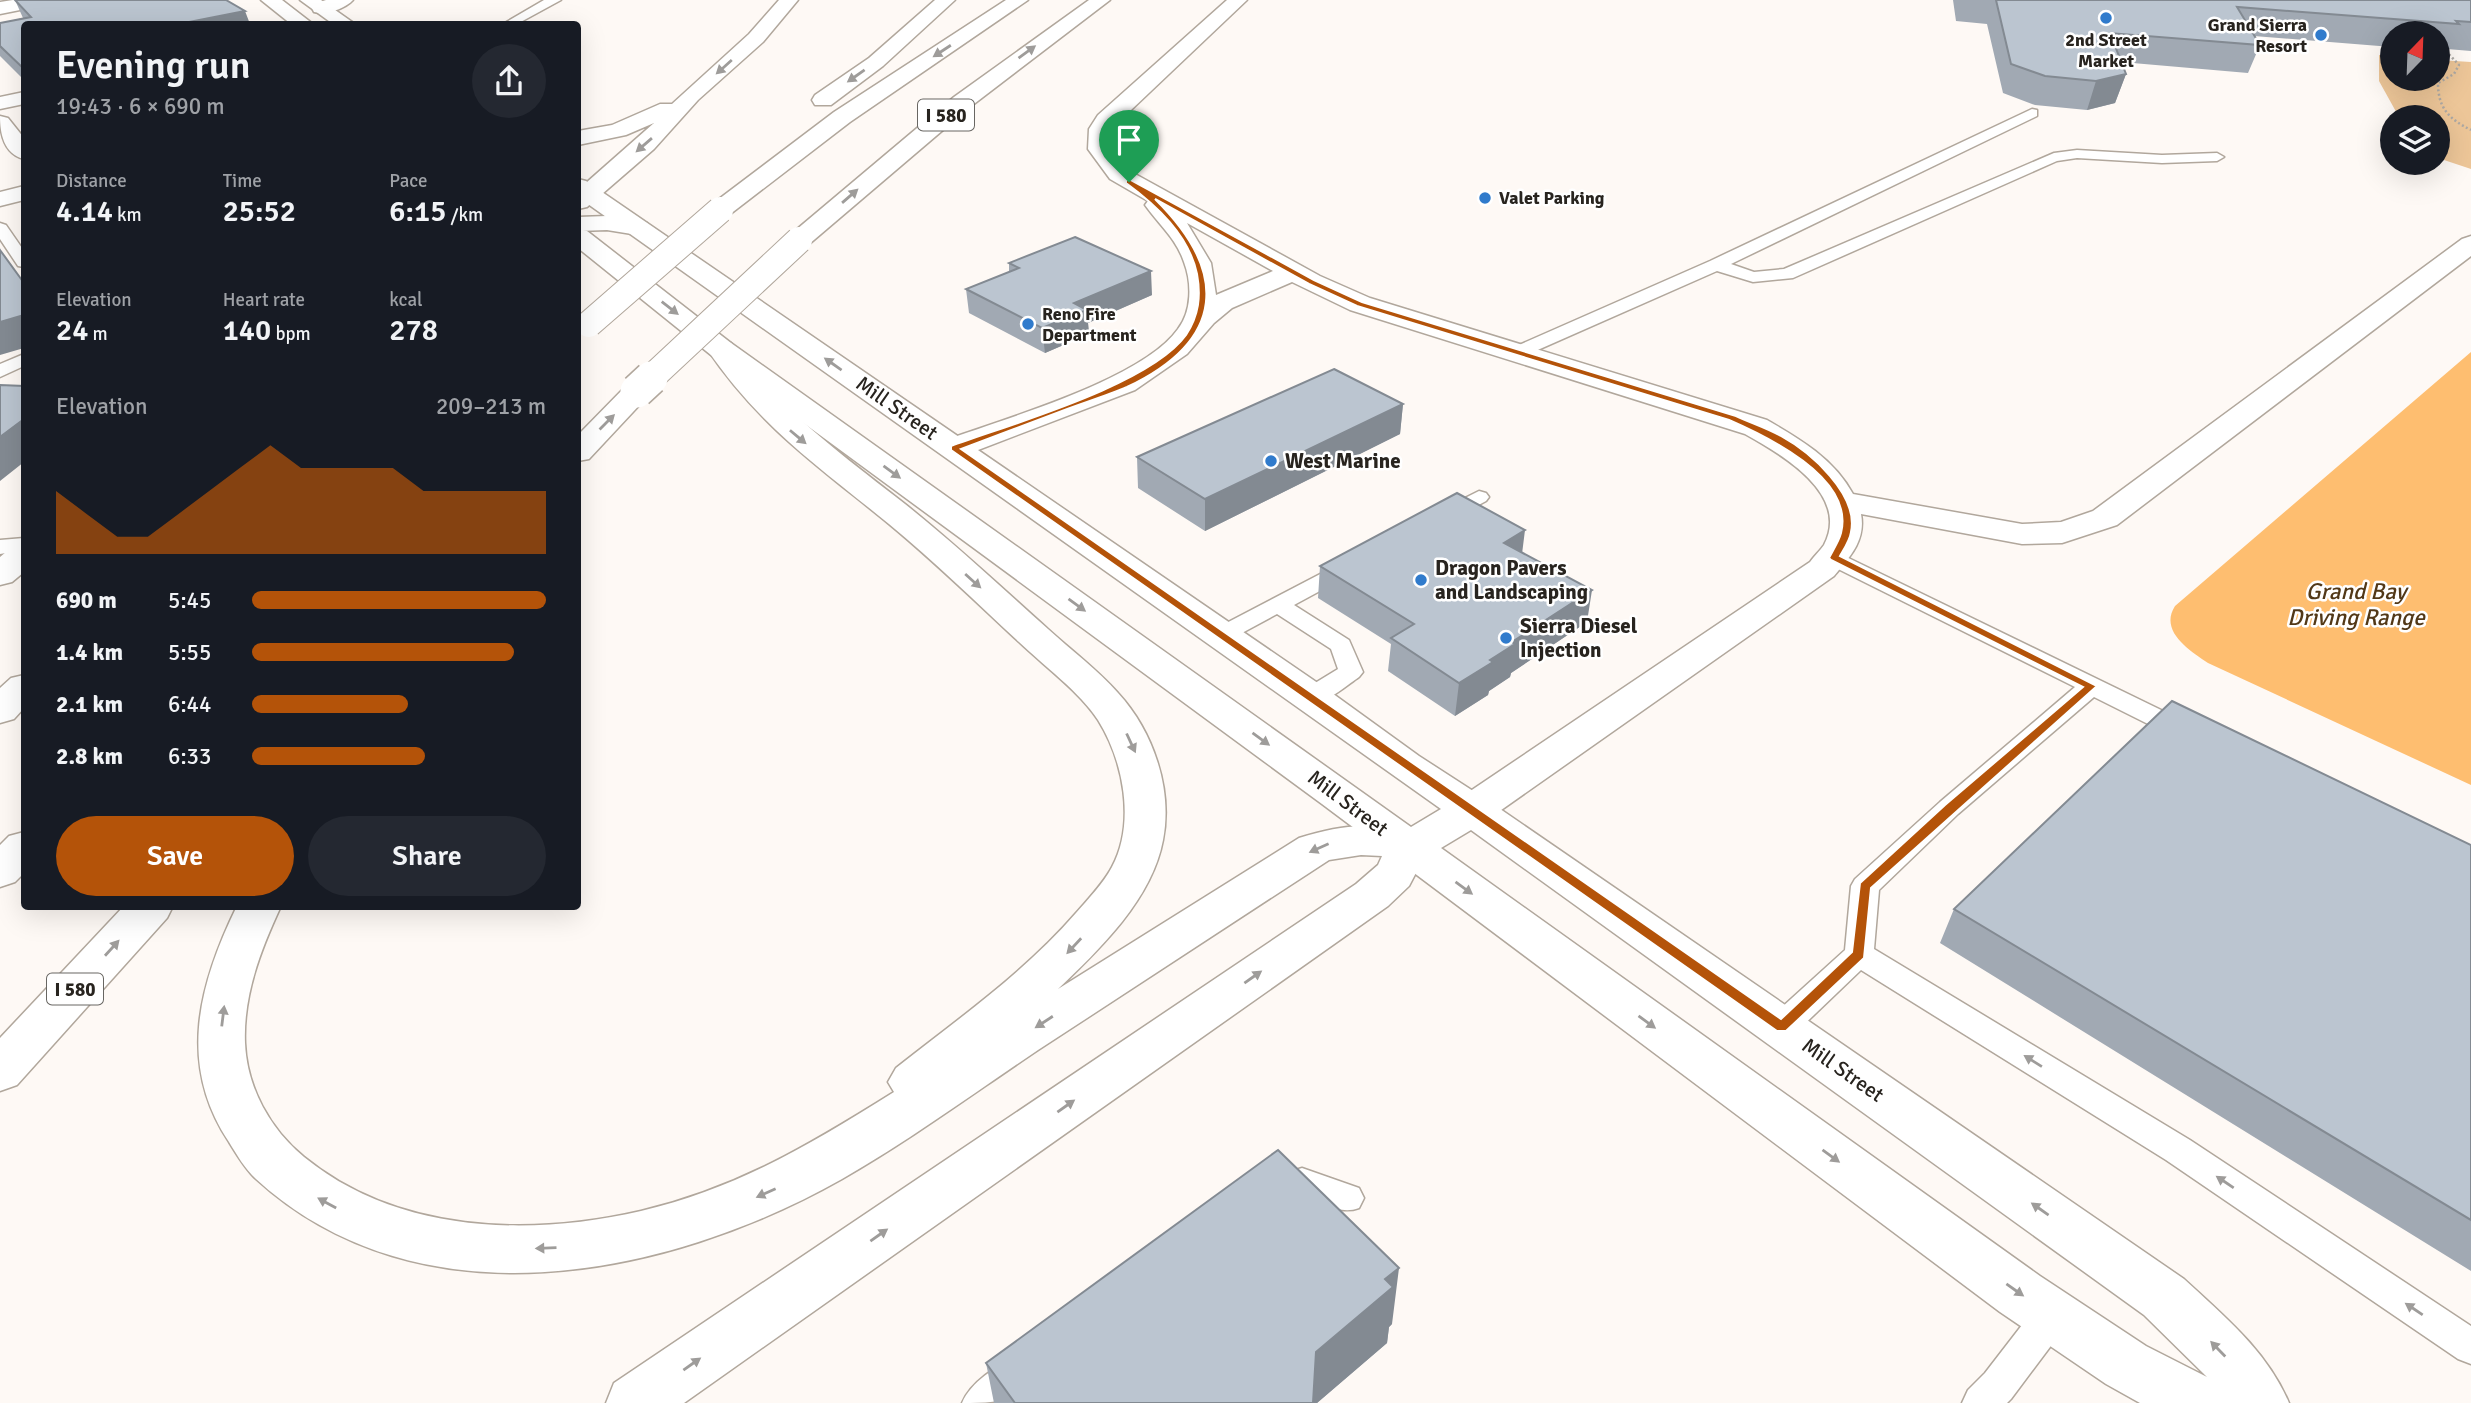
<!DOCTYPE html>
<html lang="en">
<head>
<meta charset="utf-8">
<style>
  body { margin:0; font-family:Signika,sans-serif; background:#242831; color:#f1f3f6; height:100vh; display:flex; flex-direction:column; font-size:26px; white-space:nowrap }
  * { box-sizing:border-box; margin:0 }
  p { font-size:23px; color:#9ea1a6 }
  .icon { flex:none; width:38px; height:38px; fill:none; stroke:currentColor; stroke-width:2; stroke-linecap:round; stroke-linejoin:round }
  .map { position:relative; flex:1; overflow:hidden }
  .sheet { position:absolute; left:21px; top:21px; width:560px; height:889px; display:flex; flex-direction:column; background:#171b24; border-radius:7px; box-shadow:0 7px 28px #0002 }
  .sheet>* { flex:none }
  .needle { width:46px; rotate:23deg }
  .buttons { position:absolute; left:2380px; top:21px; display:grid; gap:14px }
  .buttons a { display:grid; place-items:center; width:70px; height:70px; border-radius:50%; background:#171b24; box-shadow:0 7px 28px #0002; font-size:35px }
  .pin { position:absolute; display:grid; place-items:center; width:60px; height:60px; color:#fff; margin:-72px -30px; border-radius:50% 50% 50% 0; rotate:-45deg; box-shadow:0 0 7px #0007 }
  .pin .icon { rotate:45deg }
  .round { display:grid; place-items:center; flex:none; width:74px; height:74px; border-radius:37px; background:#242831 }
  .overview { display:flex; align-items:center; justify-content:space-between; height:119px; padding:0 35px }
  h1 { font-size:38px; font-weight:600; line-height:52px }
  .metrics { display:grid; grid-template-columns:repeat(3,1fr); gap:10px; height:119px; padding:7px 35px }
  .metrics div { display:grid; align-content:center }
  .metrics b { font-size:30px; font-weight:600 }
  .metrics small { font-size:19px; font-weight:400 }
  .metrics p { font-size:19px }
  .chart { height:196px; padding:14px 35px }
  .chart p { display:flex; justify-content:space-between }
  .chart svg { width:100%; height:126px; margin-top:7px; fill:#b45309; opacity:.7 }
  .action { display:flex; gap:14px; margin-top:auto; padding:14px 35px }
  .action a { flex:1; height:80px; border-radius:42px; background:#b45309; color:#fff; font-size:28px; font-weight:600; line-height:80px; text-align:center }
  .action a+a { background:#242831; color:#f1f3f6 }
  ul { padding:0 35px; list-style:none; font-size:23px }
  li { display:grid; grid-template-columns:112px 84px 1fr; align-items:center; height:52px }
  li i { height:18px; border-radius:9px; background:#b45309 }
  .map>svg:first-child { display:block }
  .green { fill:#edc698 }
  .water { fill:#febe70 }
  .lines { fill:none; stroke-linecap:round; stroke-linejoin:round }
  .lane-casing { stroke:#b1a79c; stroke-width:3 }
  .street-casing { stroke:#b1a79c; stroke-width:3 }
  .secondary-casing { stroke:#b1a79c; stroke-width:3 }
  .highway-casing { stroke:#b1a79c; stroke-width:3 }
  .path { stroke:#ada9a4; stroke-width:2.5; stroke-dasharray:2 2.5; stroke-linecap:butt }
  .lane { fill:#fff; fill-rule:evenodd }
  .street { fill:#fff; fill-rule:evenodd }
  .secondary { fill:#fff; fill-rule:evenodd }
  .highway { fill:#fff; fill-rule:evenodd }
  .highway-bridge-far1-casing { stroke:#b1a79c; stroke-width:28; stroke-linecap:butt }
  .highway-bridge-casing { stroke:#b1a79c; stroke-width:36; stroke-linecap:butt }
  .highway-bridge-far1 { stroke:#fff; stroke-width:26 }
  .highway-bridge { stroke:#fff; stroke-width:33 }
  .wall { fill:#a1a9b3 }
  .shaded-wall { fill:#838a92 }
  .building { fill:#bbc5d0; stroke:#838a92; stroke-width:2 }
  .oneway { fill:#9e9c9a }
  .route { fill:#b45309; stroke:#fff; stroke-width:2; fill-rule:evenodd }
  .poi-dot { fill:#307bcc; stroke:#fff; stroke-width:2.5 }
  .labels { text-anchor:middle; stroke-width:5; stroke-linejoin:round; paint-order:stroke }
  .far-poi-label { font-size:18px; font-weight:bold; fill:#28241f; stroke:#fff; text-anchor:start }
  .shield { fill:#fff; stroke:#686662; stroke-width:2 }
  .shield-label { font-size:19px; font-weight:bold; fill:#28241f }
  .street-label { font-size:21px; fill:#28241f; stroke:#fff }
  .poi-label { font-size:21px; font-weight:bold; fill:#28241f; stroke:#fff; text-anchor:start }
  .water-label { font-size:23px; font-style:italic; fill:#523817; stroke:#fff }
</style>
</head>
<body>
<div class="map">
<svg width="2471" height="1403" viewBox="0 0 2471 1403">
  <rect width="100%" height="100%" fill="#fef9f5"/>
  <!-- green -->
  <path class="green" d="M2379 55 2392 56V79H2438V60L2471 62V169L2438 158V117H2399L2379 81Z"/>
  <!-- water -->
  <path class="water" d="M2471 352V785L2208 663C2189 650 2159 631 2175 606Z"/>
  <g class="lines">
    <!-- lane casing -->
    <g class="lane-casing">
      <path id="lane" d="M544 0H561L517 24H503Z
        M2032 109 2037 110V116L1731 264 1754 272 1784 269 2054 153 2077 150 2162 155 2217 153 2224 157 2217 161 2162 163 2077 158 2057 161 1793 278 1753 282 1717 271 1522 357 1516 358 1507 353 1510 349 1710 261Z
        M0 223 6 225 24 251V267L18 266 0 239Z
        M24 354V366L0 377V364Z
        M1479 491 1486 493 1489 497 1486 501 1451 520H1437L1433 516 1437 512Z
        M24 538V550L0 554V540Z
        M1834 551 2194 726 2198 732 2194 738 2185 740 2176 738 2094 697 1958 814 1879 890 1874 949 2190 1140 2471 1326V1364L2458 1359 2166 1160 1861 970 1792 1036 1781 1039 1770 1036 1766 1027 1770 1018 1845 950 1851 886 1855 879 1940 802 2075 687 1826 563 1823 558 1826 553Z
        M1347 560 1355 562 1358 567 1355 572 1294 605 1349 640 1363 672 1359 677C1343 688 1322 708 1302 703L1299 697 1302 691 1338 669 1331 649 1277 614 1229 640H1213L1209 635 1213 630Z
        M1302 1168 1359 1188 1364 1198 1359 1208C1340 1215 1325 1203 1306 1198 1294 1195 1288 1203 1273 1197L1268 1187 1273 1177Z
        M2052 1298 2065 1303 2070 1315 2065 1327 2011 1399 2007 1403H1962L1968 1390 1985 1373 2039 1303Z
        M1017 1357 1030 1362 1035 1375C1020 1403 994 1403 962 1403 971 1382 996 1366 1017 1357Z"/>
    </g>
    <!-- street casing -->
    <g class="street-casing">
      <path id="street" d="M13 0H52L50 4 0 14V2Z
        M326 0H353C345 9 326 15 314 12L312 8 314 4Z
        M1227 0H1247L1111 129 1110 148 1126 169 1320 276 1370 298 1767 420C1800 439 1834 459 1853 494L2022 524 2061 522 2093 511 2462 239 2471 236V256L2117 525 2062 543 2022 544 1861 514C1866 540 1850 557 1834 576L1487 820 1472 824 1457 820 1451 810 1457 800 1810 562C1814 556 1820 551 1824 545 1851 494 1781 454 1745 434L1350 310 1292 282 1232 308 1214 323 1187 354 1135 390 965 455 954 457 943 455 938 448 943 441C1003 419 1142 380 1178 329 1192 311 1192 283 1184 262 1176 238 1159 225 1145 205L1148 201 1110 179 1088 149 1089 129 1098 115ZM1187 223 1273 271 1216 295 1211 263Z
        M24 92V104L0 109V97Z
        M0 116 8 118 24 138V159C4 154 0 134 0 116Z
        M24 186V200L0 206V192Z
        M24 544V572L12 582 0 585V557L12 547Z"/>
    </g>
    <!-- secondary casing -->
    <g class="secondary-casing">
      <path id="secondary" d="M261 0H282L313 24H291Z
        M300 0H321L355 24H333Z
        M578 179 586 181 1325 688 1419 756 1487 800 2184 1279C2224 1316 2267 1351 2289 1403H2140L2106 1384 2000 1312 1322 804 711 355 578 248V229L587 231 731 343 1411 827 1441 809 578 197ZM1471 830 2144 1315 2207 1377 2146 1346 2040 1276 1441 848Z"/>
    </g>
    <!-- highway casing -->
    <g class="highway-casing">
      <path id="highway" d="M779 0H798L763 42 698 100 654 149 587 207 578 209V190L654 123 626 135 578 145V131L612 125 660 104H672L749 34Z
        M935 0H955L883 66 831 105H815L812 100 815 95 869 58Z
        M1006 0H1028L850 122 729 215 720 217 711 215 708 210 711 205 834 112Z
        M1089 0H1110L970 107 808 245 799 248 790 245 786 240 790 235 954 97Z
        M607 216 647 223 650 228 647 233 638 235 607 230 578 231V217Z
        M721 340 731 343C779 409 841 454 905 504 954 543 1001 587 1048 629 1071 650 1098 670 1118 693 1153 731 1173 789 1163 840 1152 899 1100 949 1058 989L1299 838C1347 823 1375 822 1423 837L1429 848 1409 886 1388 906 684 1403H606L614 1383 1356 884 1378 865 1382 856 1361 855 1329 860C1232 923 1135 987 1038 1050 974 1093 910 1140 842 1179 667 1278 419 1328 256 1179 245 1169 237 1155 229 1142 177 1064 199 984 237 906H281C261 949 243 995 245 1043 247 1088 270 1129 304 1157 397 1233 528 1237 641 1211 738 1188 811 1144 894 1092L888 1082 896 1068C958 1019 1024 973 1076 913 1089 898 1103 884 1112 867 1136 822 1123 760 1098 720 1080 692 1043 665 1019 642 976 602 934 561 889 524 818 466 760 427 707 349L711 343Z
        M637 382 647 385 652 391 647 397 589 459 578 461V435L627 385Z
        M24 675V708L14 719 0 723V688L11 678Z
        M24 832V873L15 882 0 887V845L9 836Z
        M124 906H173L167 918 17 1085 0 1091V1038Z"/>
    </g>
    <!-- path -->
    <path class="path" d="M2446 51 2459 65 2454 74 2438 83C2438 108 2449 119 2471 130"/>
    <!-- lane -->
    <use href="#lane" class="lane"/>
    <!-- street -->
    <use href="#street" class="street"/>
    <!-- secondary -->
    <use href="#secondary" class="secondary"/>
    <!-- highway -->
    <use href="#highway" class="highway"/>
    <!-- highway-bridge-far1 casing -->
    <g class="highway-bridge-far1-casing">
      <path id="highway-bridge-far1" d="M589 324 720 210
        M649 380 799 240"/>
    </g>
    <!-- highway-bridge casing -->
    <g class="highway-bridge-casing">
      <path id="highway-bridge" d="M637 391 651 378"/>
    </g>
    <!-- highway-bridge-far1 -->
    <use href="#highway-bridge-far1" class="highway-bridge-far1"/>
    <!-- highway-bridge -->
    <use href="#highway-bridge" class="highway-bridge"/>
  </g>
  <!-- wall -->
  <path class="wall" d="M15 0H226L24 24V80L0 56V23L23 18Z
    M1953 0H2471V51L2447 49 2446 51H2438V33H2392V47L2254 36 2260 45 2248 73 2121 62 2126 74 2115 103 2087 110 2035 105 2003 93 1987 24 1956 21Z
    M1009 263 1152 295 1088 323 1089 334 1045 353 969 313 966 289 1009 272Z
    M1403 404 1400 434 1205 531 1138 488 1137 457Z
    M1320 566 1587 622 1511 673 1510 677 1489 691 1488 695 1455 716 1388 671 1391 644 1318 598Z
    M2471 845V1271L1940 943 1954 909Z
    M1392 1324 1389 1327 1387 1343 1317 1403H994L986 1363Z"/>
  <!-- shaded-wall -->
  <path class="shaded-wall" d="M245 11 250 24H179Z
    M2126 74 2115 103 2087 110 2096 81Z
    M1151 271 1152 295 1088 323 1089 334 1045 353 1042 328 1074 303Z
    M24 315V348L0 355V322Z
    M1403 404 1400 434 1205 531V499Z
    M24 419V462L0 481V437Z
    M1525 530 1521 562 1504 543Z
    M1592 590 1587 622 1511 673 1510 677 1489 691 1488 695 1455 716 1459 683 1512 642Z
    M1399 1268 1392 1324 1389 1327 1387 1343 1317 1403H1313L1316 1352 1385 1279Z"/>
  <!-- building -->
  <path class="building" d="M15 0H226L245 11 179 24H24V69L0 46V23L31 17Z
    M1996 0H2471V22L2456 21 2459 24 2237 7 2260 45 2110 33 2126 74 2096 81 2045 76 2011 64Z
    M1075 237 1151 271 1074 303 1087 310 1042 328 966 289 1019 268 1009 263Z
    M0 250 24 283V315L0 322Z
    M1334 369 1403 404 1205 499 1137 457Z
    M0 385 24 386V419L0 437Z
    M1457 493 1525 530 1504 543 1592 590 1512 642 1515 644 1490 660 1493 662 1459 683 1391 638 1414 624 1320 566Z
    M2172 701 2471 845V1220L1954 909Z
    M1278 1150 1399 1268 1385 1279 1393 1287 1316 1352 1313 1403H1015L986 1363Z"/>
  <!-- one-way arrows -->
  <defs><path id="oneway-solid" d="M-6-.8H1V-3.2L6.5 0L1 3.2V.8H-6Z" transform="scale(1.75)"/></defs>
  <g class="oneway">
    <use href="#oneway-solid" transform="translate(942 51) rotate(147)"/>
    <use href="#oneway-solid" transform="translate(1027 52) rotate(-36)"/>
    <use href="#oneway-solid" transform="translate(724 67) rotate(138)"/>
    <use href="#oneway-solid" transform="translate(856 76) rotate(145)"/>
    <use href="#oneway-solid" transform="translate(644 145) rotate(139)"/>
    <use href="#oneway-solid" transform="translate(850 196) rotate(-41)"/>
    <use href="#oneway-solid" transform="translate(670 308) rotate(38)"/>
    <use href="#oneway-solid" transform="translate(833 364) rotate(-145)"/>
    <use href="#oneway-solid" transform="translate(607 422) rotate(-45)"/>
    <use href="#oneway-solid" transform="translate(798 437) rotate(40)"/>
    <use href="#oneway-solid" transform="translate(892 472) rotate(36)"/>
    <use href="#oneway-solid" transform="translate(973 581) rotate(42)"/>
    <use href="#oneway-solid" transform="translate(1077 605) rotate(36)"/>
    <use href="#oneway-solid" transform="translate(1261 739) rotate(36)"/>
    <use href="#oneway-solid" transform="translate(1131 743) rotate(65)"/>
    <use href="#oneway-solid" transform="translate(1319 848) rotate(156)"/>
    <use href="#oneway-solid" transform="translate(1464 888) rotate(36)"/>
    <use href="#oneway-solid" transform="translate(1074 946) rotate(133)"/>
    <use href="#oneway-solid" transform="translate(112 948) rotate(-48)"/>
    <use href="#oneway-solid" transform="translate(1253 977) rotate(-35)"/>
    <use href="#oneway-solid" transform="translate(223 1016) rotate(-83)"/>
    <use href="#oneway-solid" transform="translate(1044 1022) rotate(147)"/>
    <use href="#oneway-solid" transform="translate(1647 1022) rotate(36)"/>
    <use href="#oneway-solid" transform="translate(2033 1061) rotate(-148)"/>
    <use href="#oneway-solid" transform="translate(1066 1106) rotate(-35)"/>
    <use href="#oneway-solid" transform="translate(1831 1156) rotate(36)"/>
    <use href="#oneway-solid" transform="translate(2225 1182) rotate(-146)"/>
    <use href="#oneway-solid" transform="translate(766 1193) rotate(156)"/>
    <use href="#oneway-solid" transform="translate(327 1203) rotate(-151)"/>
    <use href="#oneway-solid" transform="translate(2040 1209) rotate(-145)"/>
    <use href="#oneway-solid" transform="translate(879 1235) rotate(-35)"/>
    <use href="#oneway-solid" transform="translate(546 1248) rotate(178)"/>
    <use href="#oneway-solid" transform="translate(2015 1290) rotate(35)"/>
    <use href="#oneway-solid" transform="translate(2414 1309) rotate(-146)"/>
    <use href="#oneway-solid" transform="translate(2218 1349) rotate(-134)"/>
    <use href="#oneway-solid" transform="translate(692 1364) rotate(-35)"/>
  </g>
  <!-- route -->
  <path class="route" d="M1126 180H1131L1314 280 1362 302 1736 416C1751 423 1767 428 1781 436 1810 452 1859 494 1851 532 1850 540 1844 549 1840 556L2097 686 1871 888 1864 958 1786 1031H1777L951 450V446C1011 424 1150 385 1186 335 1199 315 1201 296 1197 274 1189 235 1156 205 1126 183ZM1155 199 1309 284 1357 306 1729 420C1768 437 1855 478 1841 533 1839 541 1833 550 1829 558L1831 560 2083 687 1945 805 1860 883 1852 952 1781 1019 961 449C995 436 1028 424 1062 411 1083 403 1106 396 1127 387 1226 340 1229 272 1155 199Z"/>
  <!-- markers -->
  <g class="poi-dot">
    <circle cx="2106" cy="18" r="7"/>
    <circle cx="2321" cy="35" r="7"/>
    <circle cx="1485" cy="198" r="7"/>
    <circle cx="1028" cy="324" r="7"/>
    <circle cx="1271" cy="461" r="7"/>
    <circle cx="1421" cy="580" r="7"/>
    <circle cx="1506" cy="638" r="7"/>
  </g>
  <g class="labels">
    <!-- far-poi labels -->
    <g class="far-poi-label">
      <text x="2307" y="31" text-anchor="end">Grand Sierra<tspan x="2307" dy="21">Resort</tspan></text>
      <text x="2106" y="46" text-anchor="middle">2nd Street<tspan x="2106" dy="21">Market</tspan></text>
      <text x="1499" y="204">Valet Parking</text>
      <text x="1042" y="320">Reno Fire<tspan x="1042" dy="21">Department</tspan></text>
    </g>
    <!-- shield labels -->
    <g class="shield">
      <rect x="918" y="99.5" width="56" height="31" rx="5"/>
      <rect x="47" y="973.5" width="56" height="31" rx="5"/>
    </g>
    <g class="shield-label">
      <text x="946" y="122">I 580</text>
      <text x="75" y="996">I 580</text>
    </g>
    <!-- street labels -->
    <g class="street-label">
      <text transform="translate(897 408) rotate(35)" y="7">Mill Street</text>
      <text transform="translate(1348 803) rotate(37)" y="7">Mill Street</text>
      <text transform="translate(1843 1070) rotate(35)" y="7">Mill Street</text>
    </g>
    <!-- poi labels -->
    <g class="poi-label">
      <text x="1285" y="468">West Marine</text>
      <text x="1435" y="575">Dragon Pavers<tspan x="1435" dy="24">and Landscaping</tspan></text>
      <text x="1520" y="633">Sierra Diesel<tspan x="1520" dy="24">Injection</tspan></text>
    </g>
    <!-- water labels -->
    <g class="water-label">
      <text x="2356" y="599">Grand Bay<tspan x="2356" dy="26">Driving Range</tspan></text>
    </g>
  </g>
</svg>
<div class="buttons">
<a><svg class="needle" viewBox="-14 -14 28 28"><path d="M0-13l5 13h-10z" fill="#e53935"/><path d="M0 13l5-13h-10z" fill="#9ea1a6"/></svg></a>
<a><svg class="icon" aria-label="layers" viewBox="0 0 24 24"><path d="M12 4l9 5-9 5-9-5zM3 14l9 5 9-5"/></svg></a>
</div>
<div class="pin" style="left:1129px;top:182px;background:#1e9e55"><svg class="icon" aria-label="arrive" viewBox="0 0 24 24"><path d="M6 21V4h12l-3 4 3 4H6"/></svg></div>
<section class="sheet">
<div class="overview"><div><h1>Evening run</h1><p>19:43 · 6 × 690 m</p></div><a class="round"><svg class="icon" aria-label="share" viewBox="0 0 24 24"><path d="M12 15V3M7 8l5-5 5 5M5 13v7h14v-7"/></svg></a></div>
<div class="metrics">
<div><p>Distance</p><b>4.14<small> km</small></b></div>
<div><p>Time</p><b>25:52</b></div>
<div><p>Pace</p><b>6:15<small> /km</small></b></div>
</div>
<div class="metrics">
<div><p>Elevation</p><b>24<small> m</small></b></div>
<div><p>Heart rate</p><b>140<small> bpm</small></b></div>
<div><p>kcal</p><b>278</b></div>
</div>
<div class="chart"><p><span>Elevation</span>209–213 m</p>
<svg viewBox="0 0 160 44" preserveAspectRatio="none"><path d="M0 44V22L10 30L20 38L30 38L40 30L50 22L60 14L70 6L80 14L90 14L100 14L110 14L120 22L130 22L140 22L150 22L160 22V44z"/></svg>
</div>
<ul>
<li><b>690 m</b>5:45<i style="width:100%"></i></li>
<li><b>1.4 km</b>5:55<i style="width:89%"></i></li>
<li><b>2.1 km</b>6:44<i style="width:53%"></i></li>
<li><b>2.8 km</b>6:33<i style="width:59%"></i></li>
</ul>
<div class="action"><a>Save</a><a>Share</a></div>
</section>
</div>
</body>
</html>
